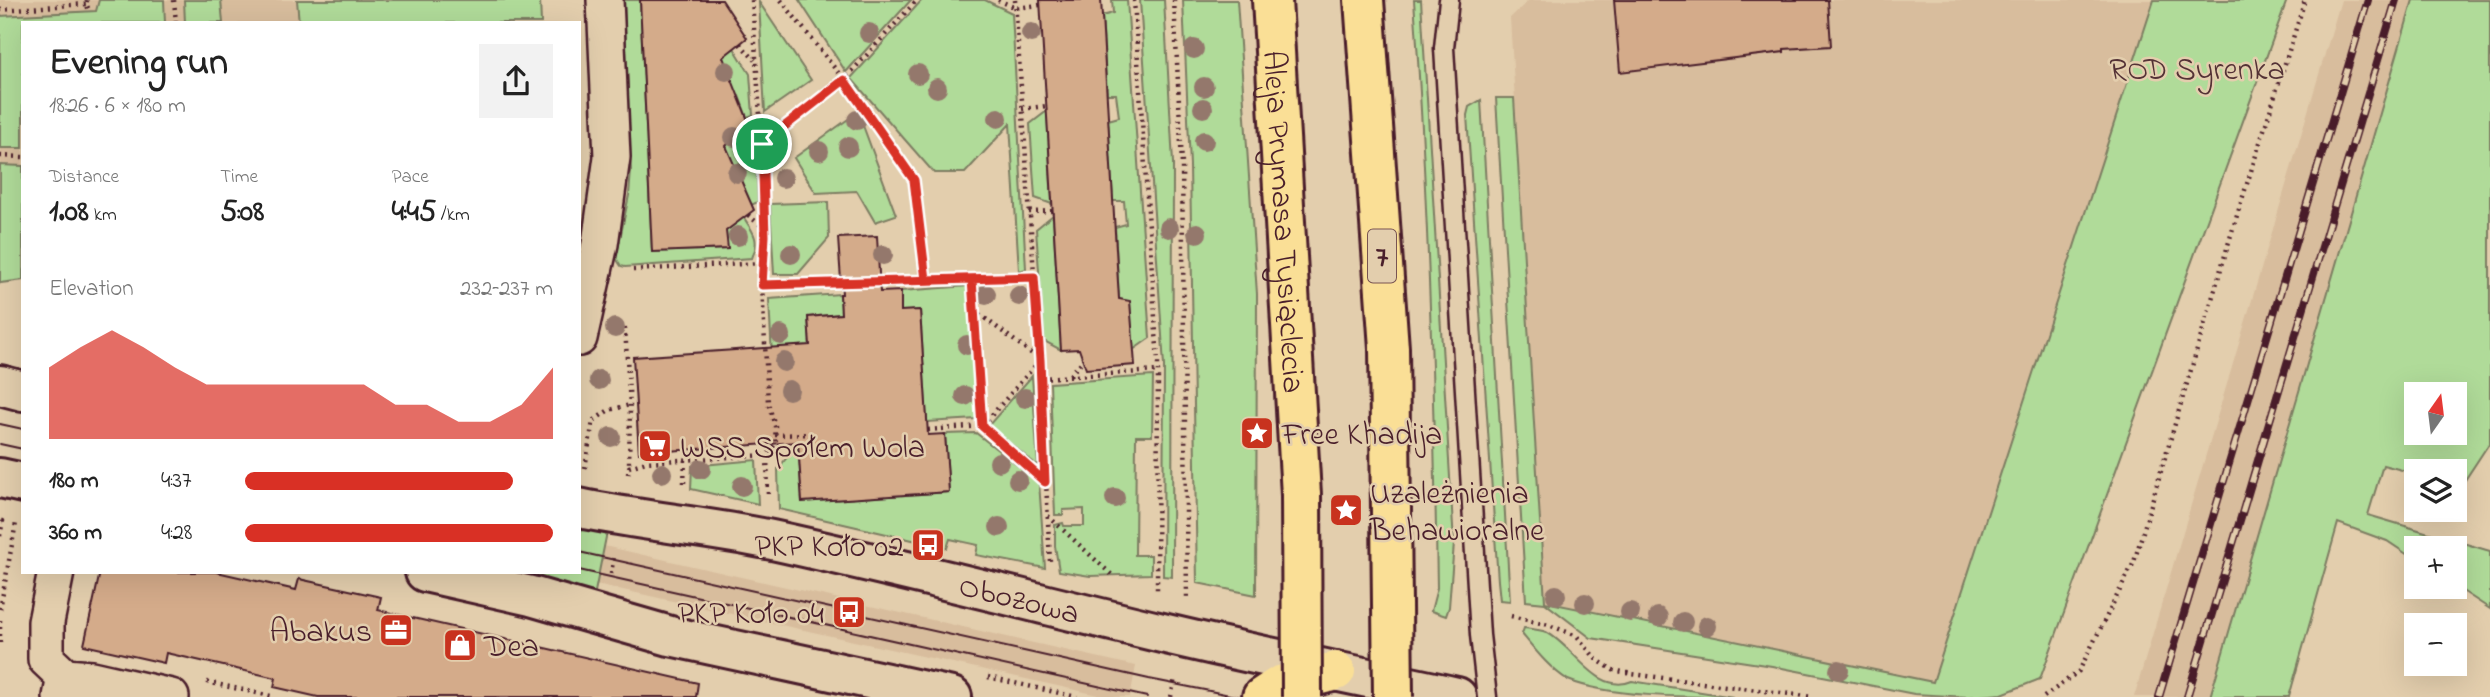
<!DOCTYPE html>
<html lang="en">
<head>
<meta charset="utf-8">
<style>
  body { margin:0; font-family:"Indie Flower",sans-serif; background:#f2f2f2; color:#222; height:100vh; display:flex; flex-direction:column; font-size:26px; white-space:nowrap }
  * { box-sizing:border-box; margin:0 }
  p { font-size:23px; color:#767676 }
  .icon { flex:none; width:38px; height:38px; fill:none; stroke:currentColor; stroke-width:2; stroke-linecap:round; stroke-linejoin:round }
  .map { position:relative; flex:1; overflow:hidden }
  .panel { position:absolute; left:21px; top:21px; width:560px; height:553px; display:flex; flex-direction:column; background:#fff; border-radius:0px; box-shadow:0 7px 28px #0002 }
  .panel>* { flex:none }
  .needle { width:46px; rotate:14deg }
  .buttons { position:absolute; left:2404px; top:382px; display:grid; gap:14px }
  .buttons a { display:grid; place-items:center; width:63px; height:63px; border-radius:0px; background:#fff; box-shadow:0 7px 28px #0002; font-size:35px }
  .pin { position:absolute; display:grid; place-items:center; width:60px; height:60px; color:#fff; margin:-30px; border:4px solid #fff; border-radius:50%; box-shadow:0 2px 7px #0007 }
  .round { display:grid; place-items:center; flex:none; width:74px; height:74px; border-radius:0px; background:#f2f2f2 }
  .headline { display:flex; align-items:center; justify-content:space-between; height:119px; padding:0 28px }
  h1 { font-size:38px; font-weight:700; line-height:52px }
  .metrics { display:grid; grid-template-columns:repeat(3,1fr); gap:10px; height:119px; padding:7px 28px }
  .metrics div { display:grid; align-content:center }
  .metrics b { font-size:30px; font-weight:700 }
  .metrics small { font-size:19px; font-weight:400 }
  .metrics p { font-size:19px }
  .chart { height:196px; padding:14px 28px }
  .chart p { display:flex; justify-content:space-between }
  .chart svg { width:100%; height:126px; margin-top:7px; fill:#d93025; opacity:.7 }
  ul { padding:0 28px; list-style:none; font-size:23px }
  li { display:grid; grid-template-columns:112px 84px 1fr; align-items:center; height:52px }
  li i { height:18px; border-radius:9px; background:#d93025 }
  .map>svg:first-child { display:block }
  .built { fill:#d8bd9d }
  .green { fill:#b0db99; stroke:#7d7d62; stroke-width:2; fill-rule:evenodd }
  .building { fill:#d4ab8a; stroke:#4a1f2b; stroke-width:2 }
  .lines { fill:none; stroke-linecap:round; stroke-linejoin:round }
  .service-casing { stroke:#4a1f2b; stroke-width:23 }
  .minor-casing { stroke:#4a1f2b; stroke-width:40 }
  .tertiary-casing { stroke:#4a1f2b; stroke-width:44 }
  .primary-casing { stroke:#4a1f2b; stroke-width:44 }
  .path { stroke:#4a1f2b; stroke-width:4.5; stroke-dasharray:2 5; stroke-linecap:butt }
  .service { stroke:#e3cead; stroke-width:18 }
  .minor { stroke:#e3cead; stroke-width:35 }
  .tertiary { stroke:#e3cead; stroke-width:38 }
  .primary { stroke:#fadf96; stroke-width:38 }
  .tram { stroke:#4a1f2b; stroke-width:2 }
  .rail-casing { stroke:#4a1f2b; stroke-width:8 }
  .rail { stroke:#e3cead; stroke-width:5; stroke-dasharray:16; stroke-linecap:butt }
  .primary-bridge-casing { stroke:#4a1f2b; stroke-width:44; stroke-linecap:butt }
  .primary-bridge { stroke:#fadf96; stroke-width:38 }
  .tree { fill:#94786c }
  .route-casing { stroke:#fff; stroke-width:14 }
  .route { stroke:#d93025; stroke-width:9 }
  .labels { text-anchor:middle; stroke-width:5; stroke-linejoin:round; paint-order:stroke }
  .shield { fill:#e3cead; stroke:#785452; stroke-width:2 }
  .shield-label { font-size:30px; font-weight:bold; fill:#4a1f2b }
  .park-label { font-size:32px; fill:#543236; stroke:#e3cead }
  .street-label { font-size:32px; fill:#4a1f2b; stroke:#e3cead }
  .poi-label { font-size:32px; fill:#4a1f2b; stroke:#e3cead; text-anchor:start }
</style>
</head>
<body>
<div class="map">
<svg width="2490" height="697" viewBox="0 0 2490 697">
  <rect width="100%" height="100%" fill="#e3cead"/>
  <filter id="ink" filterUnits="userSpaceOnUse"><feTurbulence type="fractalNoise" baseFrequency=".0143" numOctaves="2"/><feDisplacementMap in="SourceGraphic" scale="14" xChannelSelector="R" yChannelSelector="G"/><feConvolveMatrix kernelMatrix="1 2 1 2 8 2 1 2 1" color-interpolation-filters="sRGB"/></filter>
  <g filter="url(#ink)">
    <!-- built -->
    <path class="built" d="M0 0H540L541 23H23V280L0 283Z
      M1529 0H2154L1933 682 1545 603 1510 18Z
      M2341 0H2487L2289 697H2134Z
      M604 546 1136 666 1130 697H1107L596 584Z"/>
    <!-- green -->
    <path class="green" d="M99 0H164L165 23H23V148H0V16L96 11Z
      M184 0H221L223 23H185Z
      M297 0H540L541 23H299Z
      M624 0H640L652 252 727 249 725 214 744 218C754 233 760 240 752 258L625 267 621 266 616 258 629 195 631 170Z
      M799 0H911L846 72Z
      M922 0H985L1012 13 1026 269 1019 271 1010 124 965 173H934L851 78Z
      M1112 0H1127L1150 338 1133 350 1130 302 1119 299 1115 227 1126 224 1124 201H1113L1108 120 1119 117 1116 94H1107L1102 16 1113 13Z
      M1140 0H1164L1173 163 1172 577 1163 576 1164 366Z
      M1183 0H1237L1257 294 1256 595 1197 583 1190 166Z
      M1414 0H1421L1454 543 1449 607 1446 616 1431 611 1437 588C1434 392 1428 196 1414 0Z
      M2154 0H2287L2040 679 2002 694 1968 697 1914 694 1772 666 1591 638 1545 603 1526 601 1496 98H1514L1545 602 1933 682Z
      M2413 0H2490V442L2463 483 2455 490V471H2417V474L2383 465 2368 515 2490 551V609L2455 586V548H2417V561L2387 541 2338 523 2289 697H2210ZM2417 394H2455V432H2417Z
      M759 2 811 80 765 112Z
      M716 41 734 48 750 74 753 115 747 117 739 96 719 102Z
      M1481 100 1510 601 1500 600 1498 581 1467 115 1469 107Z
      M1047 111 1052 204 1035 198 1030 124Z
      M858 112 896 215 875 222 857 191 816 193 794 158Z
      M721 128 739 133 756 158 758 202 751 205 724 190Z
      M0 165 23 166V280L0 283Z
      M828 202 829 238 798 274H774L770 204Z
      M1053 215 1061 350 1044 341 1036 229Z
      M969 286 977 419 927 422 920 310 901 311V291Z
      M840 294 841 314 808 317 815 424 774 396 769 299Z
      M1032 376 1038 466 988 426Z
      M1153 376 1152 436H1136L1135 555H1151V574L1090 576 1059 571 1055 546V525L1063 523 1064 526H1084V509L1063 510V515H1055L1050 383Z
      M976 433 1039 482 1045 568 976 555 978 545 950 539 947 548 779 509 778 469 798 443 802 502 949 492 945 434Z
      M756 460 758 504 691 489 692 466Z
      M579 528 607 532 594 597 503 572H579Z
      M1524 628C1531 629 1539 629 1546 632 1574 646 1597 696 1632 681L1733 697C1685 697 1609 697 1568 680 1549 668 1536 651 1522 634Z"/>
    <!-- building -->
    <path class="building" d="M640 0H722L747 38 723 57 749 123 726 146 754 210 726 231 728 249 652 252Z
      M1040 0H1101L1119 299 1130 301 1135 365 1086 369 1079 349 1061 350Z
      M1614 0H1828L1831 46 1784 49V52L1620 72Z
      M877 236 880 292 901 291V311L920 310 928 435 945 434 949 492 802 502 798 442 639 453 633 357 810 345 808 317 841 314 840 294H842L838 238Z
      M100 572H217L296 590 299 579 381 597 378 610 698 683 696 697H318L274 687 276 678 166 653 164 663 84 645Z"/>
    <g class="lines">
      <!-- service casing -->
      <g class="service-casing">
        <path id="service" d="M1449 0 1444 48 1480 635 1487 697"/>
      </g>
      <!-- minor casing -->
      <g class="minor-casing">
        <path id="minor" d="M579 338 600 244 612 157 605 0
          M56 572 46 622V659L65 677 61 697
          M65 677 92 679 171 697"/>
      </g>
      <!-- tertiary casing -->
      <g class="tertiary-casing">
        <g id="tertiary">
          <path d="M0 385 23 391"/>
          <path d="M0 478 23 483"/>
          <path id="s1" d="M579 508C643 521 708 527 772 540 901 568 1029 601 1158 632 1257 656 1357 675 1457 697"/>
          <path d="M425 572 531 596 670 636 952 697"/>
        </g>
      </g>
      <!-- primary casing -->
      <g class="primary-casing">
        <g id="primary">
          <path id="s2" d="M1272 0 1301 495"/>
          <path d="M1364 0 1389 348 1391 512"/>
          <path d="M1262 697 1280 685 1336 671"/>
        </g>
      </g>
      <!-- path -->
      <path class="path" d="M87 0 86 4 90 12
        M174 0 176 23
        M752 0 762 144 765 236 762 285 768 403 775 426 776 444 767 455 768 497
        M781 0 844 80 913 180 926 280
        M998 0 1016 8 1040 5
        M1015 0 1040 360 1050 562
        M1134 0 1158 363 1157 590
        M1174 0 1182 165 1187 597
        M0 10 86 4
        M740 44 755 60
        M1022 109 1046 106
        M744 128 762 144 844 80 917 0
        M0 156 23 157
        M1029 212 1053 211
        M748 215 764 228
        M633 270 762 263
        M762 285 1034 277
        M974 310 1040 360 982 426 1044 482
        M625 328 630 405 629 467
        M1070 375 1083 360
        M1041 378 1158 371
        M928 430 982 426 972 279
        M775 435 815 434
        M585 468 593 421 609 410 630 405
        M628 474 629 467 646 462 767 455
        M684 483 685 459
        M1048 516 1113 576
        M0 536 3 521H1
        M611 574 614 555
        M0 609 16 523
        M1511 616 1549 625 1577 636 1596 659 1613 670 1632 674 1813 697
        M0 620V646
        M988 677 1077 697
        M207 682 275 697
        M1171 697 1175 678
        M2044 697 2079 671 2134 562 2234 225 2305 0"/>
      <!-- service -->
      <use href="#service" class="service"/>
      <!-- minor -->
      <use href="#minor" class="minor"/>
      <!-- tertiary -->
      <use href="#tertiary" class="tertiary"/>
      <!-- primary -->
      <use href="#primary" class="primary"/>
      <!-- tram -->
      <path class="tram" d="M0 424 23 429
        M0 444 23 449
        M579 552 1149 679 1240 697
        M579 570 1147 697"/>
      <!-- rail casing -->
      <g class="rail-casing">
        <path id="rail" d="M2159 697 2368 0
          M2187 697 2396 0"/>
      </g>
      <!-- rail -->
      <use href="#rail" class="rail"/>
      <!-- primary-bridge casing -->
      <g class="primary-bridge-casing">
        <path id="primary-bridge" d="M1301 495 1302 697
          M1391 512 1393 697"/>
      </g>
      <!-- primary-bridge -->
      <use href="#primary-bridge" class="primary-bridge"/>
    </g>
    <!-- trees -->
    <g class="tree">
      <circle cx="869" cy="33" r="10"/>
      <circle cx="1031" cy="33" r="10"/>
      <circle cx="1194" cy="49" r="10"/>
      <circle cx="726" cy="71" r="10"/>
      <circle cx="918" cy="74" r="10"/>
      <circle cx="1204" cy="87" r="10"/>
      <circle cx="937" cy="88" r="10"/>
      <circle cx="1203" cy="108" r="10"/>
      <circle cx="998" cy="118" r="10"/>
      <circle cx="857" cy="120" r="10"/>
      <circle cx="734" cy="137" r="10"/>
      <circle cx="1204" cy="141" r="10"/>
      <circle cx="848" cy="147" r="10"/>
      <circle cx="819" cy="151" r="10"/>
      <circle cx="737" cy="173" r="10"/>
      <circle cx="783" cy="178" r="10"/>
      <circle cx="1169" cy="228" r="10"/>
      <circle cx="1197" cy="233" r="10"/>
      <circle cx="738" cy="236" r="10"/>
      <circle cx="791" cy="254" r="10"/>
      <circle cx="883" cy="255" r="10"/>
      <circle cx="986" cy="294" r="10"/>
      <circle cx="1019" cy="296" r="10"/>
      <circle cx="615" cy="328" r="10"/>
      <circle cx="781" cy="335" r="10"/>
      <circle cx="967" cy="345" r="10"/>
      <circle cx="784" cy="362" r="10"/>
      <circle cx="599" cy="380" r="10"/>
      <circle cx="789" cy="390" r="10"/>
      <circle cx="965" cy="396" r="10"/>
      <circle cx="1025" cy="398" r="10"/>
      <circle cx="611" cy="437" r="10"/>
      <circle cx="999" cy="462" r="10"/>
      <circle cx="701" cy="469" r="10"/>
      <circle cx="662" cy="473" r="10"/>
      <circle cx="1018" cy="480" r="10"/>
      <circle cx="742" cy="486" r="10"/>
      <circle cx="1115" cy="498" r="10"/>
      <circle cx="999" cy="527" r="10"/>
      <circle cx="1556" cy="595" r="10"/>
      <circle cx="1585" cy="603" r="10"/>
      <circle cx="1630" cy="612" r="10"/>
      <circle cx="1658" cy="617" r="10"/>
      <circle cx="1683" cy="622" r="10"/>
      <circle cx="1707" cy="626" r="10"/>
      <circle cx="1839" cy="670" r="10"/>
    </g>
  </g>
  <g class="lines" filter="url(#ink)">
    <!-- route casing -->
    <g class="route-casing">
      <path id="route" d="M762 144 765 236 762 285 972 279 982 426 1045 482 1040 360 1034 277 926 280 914 180 844 80 762 144"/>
    </g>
    <!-- route -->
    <use href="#route" class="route"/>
  </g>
  <!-- icons -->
  <defs>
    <g id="sight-square" transform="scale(1.75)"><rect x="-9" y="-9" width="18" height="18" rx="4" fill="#c8321e" stroke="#e3cead"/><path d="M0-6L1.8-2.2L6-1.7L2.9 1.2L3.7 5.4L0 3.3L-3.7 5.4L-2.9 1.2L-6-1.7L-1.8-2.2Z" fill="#fff"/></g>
    <g id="supermarket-square" transform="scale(1.75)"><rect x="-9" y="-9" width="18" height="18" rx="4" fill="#c8321e" stroke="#e3cead"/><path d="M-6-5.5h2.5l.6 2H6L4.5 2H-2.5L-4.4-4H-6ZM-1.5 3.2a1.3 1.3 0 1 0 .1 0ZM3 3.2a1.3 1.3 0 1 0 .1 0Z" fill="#fff"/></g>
    <g id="bus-square" transform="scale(1.75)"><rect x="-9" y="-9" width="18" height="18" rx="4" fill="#c8321e" stroke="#e3cead"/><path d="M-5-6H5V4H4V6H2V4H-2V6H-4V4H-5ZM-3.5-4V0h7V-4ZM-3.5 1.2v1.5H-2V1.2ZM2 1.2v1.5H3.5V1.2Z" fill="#fff"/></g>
    <g id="office-square" transform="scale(1.75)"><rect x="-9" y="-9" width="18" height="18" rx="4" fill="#c8321e" stroke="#e3cead"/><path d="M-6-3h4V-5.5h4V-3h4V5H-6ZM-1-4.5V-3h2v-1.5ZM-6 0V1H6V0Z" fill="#fff"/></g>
    <g id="shop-square" transform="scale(1.75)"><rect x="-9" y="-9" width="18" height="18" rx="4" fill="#c8321e" stroke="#e3cead"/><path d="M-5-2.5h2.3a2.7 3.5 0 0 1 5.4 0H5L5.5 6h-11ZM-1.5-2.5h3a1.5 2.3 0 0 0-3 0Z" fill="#fff"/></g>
  </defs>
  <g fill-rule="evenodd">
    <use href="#sight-square" x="1257" y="433"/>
    <use href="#supermarket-square" x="655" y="446"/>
    <use href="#sight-square" x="1346" y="510"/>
    <use href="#bus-square" x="928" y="545"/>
    <use href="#bus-square" x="849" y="612"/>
    <use href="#office-square" x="396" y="630"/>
    <use href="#shop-square" x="460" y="645"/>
  </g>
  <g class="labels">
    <!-- shield labels -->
    <rect class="shield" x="1368" y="229.5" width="28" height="53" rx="5"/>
    <g class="shield-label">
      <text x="1382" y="266">7</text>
    </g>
    <!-- park labels -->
    <g class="park-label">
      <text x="2197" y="79">ROD Syrenka</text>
    </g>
    <!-- street labels -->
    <g class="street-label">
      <text dy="11" stroke="none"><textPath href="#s2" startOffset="222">Aleja Prymasa Tysiąclecia</textPath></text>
      <text dy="11" stroke="none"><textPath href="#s1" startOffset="450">Obozowa</textPath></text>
    </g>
    <!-- poi labels -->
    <g class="poi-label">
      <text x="1282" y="444">Free Khadija</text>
      <text x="680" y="457">WSS Społem Wola</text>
      <text x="1370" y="503">Uzależnienia<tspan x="1370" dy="37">Behawioralne</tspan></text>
      <text x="904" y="556" text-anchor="end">PKP Koło 02</text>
      <text x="824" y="623" text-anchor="end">PKP Koło 04</text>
      <text x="372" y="641" text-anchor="end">Abakus</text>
      <text x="484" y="656">Dea</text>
    </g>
  </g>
</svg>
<div class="buttons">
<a><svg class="needle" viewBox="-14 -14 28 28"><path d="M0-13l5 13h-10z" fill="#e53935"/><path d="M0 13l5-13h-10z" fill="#767676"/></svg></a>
<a><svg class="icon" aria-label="layers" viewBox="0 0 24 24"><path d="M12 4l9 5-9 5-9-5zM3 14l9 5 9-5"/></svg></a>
<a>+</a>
<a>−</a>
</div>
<div class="pin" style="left:762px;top:144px;background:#1e9e55"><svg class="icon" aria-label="arrive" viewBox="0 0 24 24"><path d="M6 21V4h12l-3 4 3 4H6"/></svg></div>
<section class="panel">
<div class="headline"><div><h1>Evening run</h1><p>18:26 · 6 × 180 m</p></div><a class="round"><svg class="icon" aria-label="share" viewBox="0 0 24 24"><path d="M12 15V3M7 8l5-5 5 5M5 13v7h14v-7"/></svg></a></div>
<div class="metrics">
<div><p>Distance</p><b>1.08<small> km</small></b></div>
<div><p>Time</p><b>5:08</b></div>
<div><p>Pace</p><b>4:45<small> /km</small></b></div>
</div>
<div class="chart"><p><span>Elevation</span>232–237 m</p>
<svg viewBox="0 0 160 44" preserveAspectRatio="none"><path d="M0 44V19L10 12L20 6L30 12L40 19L50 25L60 25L70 25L80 25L90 25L100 25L110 32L120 32L130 38L140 38L150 32L160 19V44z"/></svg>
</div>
<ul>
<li><b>180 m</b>4:37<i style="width:87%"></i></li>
<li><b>360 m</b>4:28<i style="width:100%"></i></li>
</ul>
</section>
</div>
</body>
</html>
